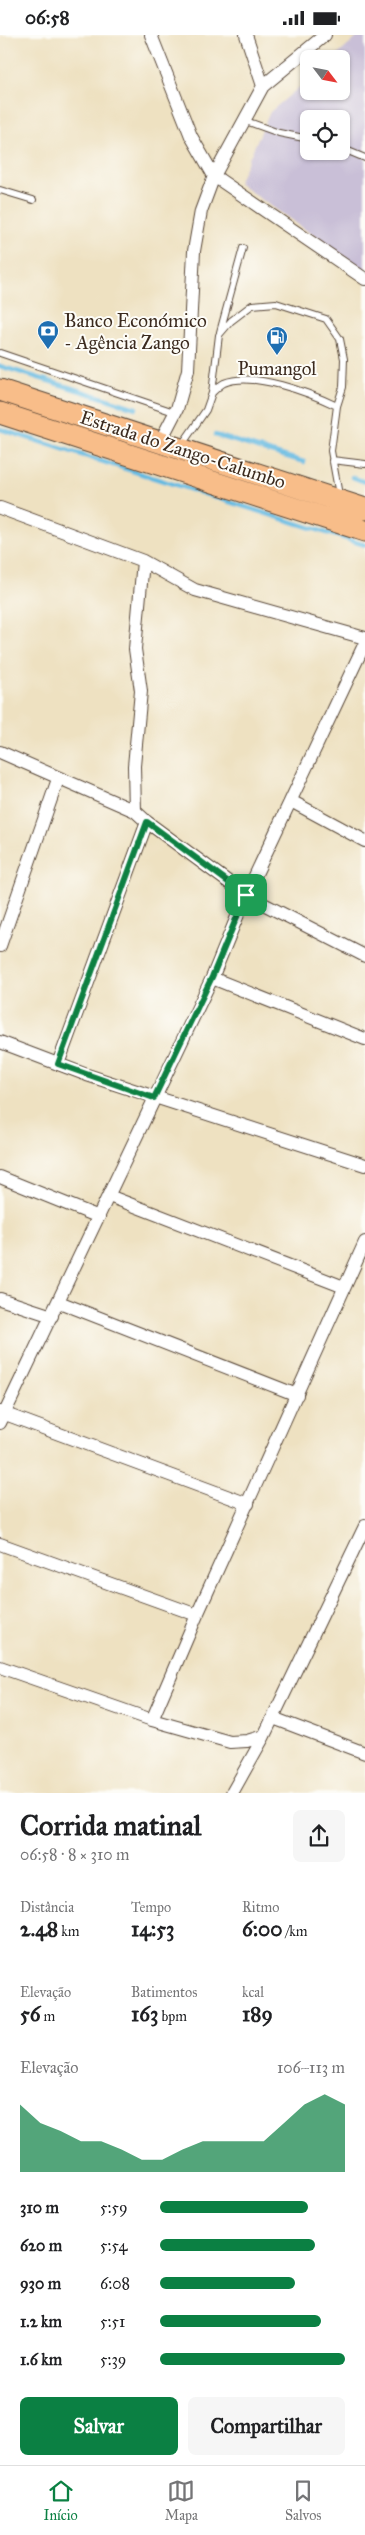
<!DOCTYPE html>
<html lang="pt">
<head>
<meta charset="utf-8">
<style>
  body { margin:0; font-family:"IM FELL Great Primer",serif; background:#f6f6f6; color:#202124; height:100vh; display:flex; flex-direction:column; font-size:19px; white-space:nowrap }
  * { box-sizing:border-box; margin:0 }
  p { font-size:16px; color:#757577 }
  .icon { flex:none; width:28px; height:28px; fill:none; stroke:currentColor; stroke-width:2; stroke-linecap:round; stroke-linejoin:round }
  .map { position:relative; height:1758px; overflow:hidden }
  .details { display:flex; flex-direction:column; background:#fff; flex:1 }
  .details>* { flex:none }
  .needle { width:32px; rotate:122deg }
  .fabs { position:absolute; left:300px; top:15px; display:grid; gap:10px }
  .fabs a { display:grid; place-items:center; width:50px; height:50px; border-radius:8px; background:#fff; box-shadow:0 1px 4px #0004; font-size:25px }
  .pin { position:absolute; display:grid; place-items:center; width:42px; height:42px; color:#fff; margin:-21px; border-radius:10px; box-shadow:0 2px 8px #0006 }
  .round { display:grid; place-items:center; flex:none; width:52px; height:52px; border-radius:8px; background:#f6f6f6 }
  .overview { display:flex; align-items:center; justify-content:space-between; height:85px; padding:0 20px }
  h1 { font-size:28px; font-weight:700; line-height:38px }
  .stats { display:grid; grid-template-columns:repeat(3,1fr); gap:8px; height:85px; padding:5px 20px }
  .stats div { display:grid; align-content:center }
  .stats b { font-size:21px; font-weight:700 }
  .stats small { font-size:14px; font-weight:400 }
  .stats p { font-size:14px }
  .chart { height:140px; padding:10px 20px }
  .chart p { display:flex; justify-content:space-between }
  .chart svg { width:100%; height:90px; margin-top:5px; fill:#0b8043; opacity:.7 }
  .cta { display:flex; gap:10px; margin-top:auto; padding:10px 20px }
  .cta a { flex:1; height:58px; border-radius:8px; background:#0b8043; color:#fff; font-size:20px; font-weight:700; line-height:58px; text-align:center }
  .cta a+a { background:#f6f6f6; color:#202124 }
  ul { padding:0 20px; list-style:none; font-size:16px }
  li { display:grid; grid-template-columns:80px 60px 1fr; align-items:center; height:38px }
  li i { height:12px; border-radius:6px; background:#0b8043 }
  .status { display:flex; justify-content:space-between; align-items:center; height:35px; padding:0 25px; background:#fff; direction:ltr }
  .status svg { height:14px; fill:currentColor }
  .tab-bar { display:flex; justify-content:space-around; align-items:center; height:70px; border-top:1px solid #e0e0e0; background:#fff; font-size:14px; color:#757577 }
  .tab-bar a { display:grid; justify-items:center; gap:2px }
  .tab-bar .on { color:#0b8043 }
  .map>svg:first-child { display:block }
  .industrial { fill:#c9bfd7; fill-rule:evenodd }
  .lines { fill:none; stroke-linecap:round; stroke-linejoin:round }
  .stream { stroke:#65bae1; stroke-width:4.5 }
  .lane-casing { stroke:#564536; stroke-width:8 }
  .street-casing { stroke:#564536; stroke-width:14 }
  .primary-casing { stroke:#564536; stroke-width:23 }
  .lane { stroke:#fff; stroke-width:6 }
  .street { stroke:#fff; stroke-width:12 }
  .primary { stroke:#f8bd89; stroke-width:21 }
  .route-casing { stroke:#fff; stroke-width:10 }
  .route { stroke:#0b8043; stroke-width:6 }
  .labels { text-anchor:middle; stroke-width:4; stroke-linejoin:round; paint-order:stroke }
  .poi-label { font-size:19px; fill:#3b2a1e; stroke:#fdfcf7; text-anchor:start }
  .street-label { font-size:19px; fill:#3b2a1e; stroke:#fdfcf7 }
</style>
</head>
<body>
<div class="status"><b>06:58</b><svg viewBox="0 0 49 12"><path d="M0 12V9h3v3zM5 12V6h3v6zM10 12V3h3v9zM15 12V0h3v12zM26 1h20v11H26zM47 4h2v5h-2z"/></svg></div>
<div class="map">
<svg width="365" height="1758" viewBox="0 0 365 1758">
  <rect width="100%" height="100%" fill="#fdfcf7"/>
  <filter id="ink" filterUnits="userSpaceOnUse"><feTurbulence type="fractalNoise" baseFrequency=".02" numOctaves="2"/><feDisplacementMap in="SourceGraphic" scale="10" xChannelSelector="R" yChannelSelector="G"/><feConvolveMatrix kernelMatrix="1 2 1 2 8 2 1 2 1" color-interpolation-filters="sRGB"/></filter>
  <filter id="wash" filterUnits="userSpaceOnUse"><feTurbulence type="fractalNoise" baseFrequency=".0096" numOctaves="4" result="noise"/><feDisplacementMap in="SourceGraphic" scale="20" xChannelSelector="R" yChannelSelector="G"/><feGaussianBlur stdDeviation="1.12" result="paint"/><feColorMatrix in="noise" values="0 0 0 0 0 0 0 0 0 0 0 0 0 0 0 0 0 1.4 0 .05"/><feComposite in="paint" operator="in"/></filter>
  <g filter="url(#wash)">
    <rect width="100%" height="100%" fill="#eee1c1"/>
    <!-- industrial -->
    <path class="industrial" d="M360 0H365V236L238 148 270 77 309 44V56H341V24H333ZM309 84H341V116H309Z"/>
    <g class="lines">
      <!-- stream -->
      <path class="stream" d="M0 331 136 373
        M0 394 365 510
        M215 400 304 427
        M352 442 365 447"/>
    </g>
  </g>
  <g filter="url(#ink)">
    <g class="lines">
      <!-- lane casing -->
      <g class="lane-casing">
        <path id="lane" d="M243 85 279 98 309 104
          M341 113 365 123
          M0 155 33 165
          M220 297 243 213
          M0 318 174 377
          M212 358C216 354 220 350 224 348 253 336 310 358 337 371
          M181 411 206 375 212 358 219 300 231 286 252 270 276 268 326 284 340 304 344 324 343 352 337 371 331 416 339 460
          M332 425 365 429"/>
      </g>
      <!-- street casing -->
      <g class="street-casing">
        <path id="street" d="M151 0 191 101 214 141 365 244
          M246 0 263 51
          M161 405 177 374 188 335 194 216 201 176 214 141 263 51 325 0
          M0 473 143 526 195 555 365 603
          M0 717 135 776 147 787 246 860 365 921
          M291 766 365 806
          M135 776 134 731 141 656 135 614 143 526
          M0 911 58 744
          M212 943 365 1004
          M0 1007 87 1040 365 1130
          M58 1029 147 787
          M0 1142 99 1182
          M109 1161 344 1252
          M0 1264 52 1281
          M59 1267 297 1360
          M0 1377 248 1469
          M0 1388 212 943 246 860 365 608
          M0 1509 197 1580
          M0 1632 152 1685 230 1707 247 1706 264 1701
          M273 1683 365 1718
          M152 1685 197 1580 365 1207
          M232 1758 264 1701 365 1491"/>
      </g>
      <!-- primary casing -->
      <g class="primary-casing">
        <path id="primary" d="M0 355 365 474
          M0 378 365 496"/>
      </g>
      <!-- lane -->
      <use href="#lane" class="lane"/>
      <!-- street -->
      <use href="#street" class="street"/>
      <!-- primary -->
      <use href="#primary" class="primary"/>
    </g>
  </g>
  <g class="lines" filter="url(#ink)">
    <!-- route casing -->
    <g class="route-casing">
      <path id="route" d="M147 787 246 860 212 942 154 1063 58 1029Z"/>
    </g>
    <!-- route -->
    <use href="#route" class="route"/>
  </g>
  <!-- icons -->
  <defs>
    <g id="bank-pin" transform="scale(1.125)"><path d="M0 17L-7.5 6A9.5 9.5 0 1 1 7.5 6Z" fill="#1f6fb2" stroke="#fdfcf7"/><path d="M-6-4H6V4H-6ZM0-2.3a2.3 2.3 0 1 0 0 4.6a2.3 2.3 0 1 0 0-4.6Z" fill="#fff"/></g>
    <g id="fuel-pin" transform="scale(1.125)"><path d="M0 17L-7.5 6A9.5 9.5 0 1 1 7.5 6Z" fill="#1f6fb2" stroke="#fdfcf7"/><path d="M-5.5-6h7V0h2V4h1.3V-2.5L3-4.5l.8-.8L6-3V5H2.5V1h-1V6h-7ZM-4.2-4.7v3.2H.2V-4.7Z" fill="#fff"/></g>
  </defs>
  <g fill-rule="evenodd">
    <use href="#bank-pin" x="48" y="296"/>
    <use href="#fuel-pin" x="277" y="302"/>
  </g>
  <g class="labels">
    <!-- poi labels -->
    <g class="poi-label">
      <text x="64" y="292">Banco Económico<tspan x="64" dy="22">- Agência Zango</tspan></text>
      <text x="277" y="340" text-anchor="middle">Pumangol</text>
    </g>
    <!-- street labels -->
    <g class="street-label">
      <text transform="translate(183 414) rotate(18)" y="7">Estrada do Zango-Calumbo</text>
    </g>
  </g>
</svg>
<div class="fabs">
<a><svg class="needle" viewBox="-14 -14 28 28"><path d="M0-13l5 13h-10z" fill="#e53935"/><path d="M0 13l5-13h-10z" fill="#757577"/></svg></a>
<a><svg class="icon" aria-label="locate" viewBox="0 0 24 24"><circle cx="12" cy="12" r="6"/><path d="M12 2v4M12 18v4M2 12h4M18 12h4"/></svg></a>
</div>
<div class="pin" style="left:246px;top:860px;background:#1e9e55"><svg class="icon" aria-label="arrive" viewBox="0 0 24 24"><path d="M6 21V4h12l-3 4 3 4H6"/></svg></div>
</div>
<section class="details">
<div class="overview"><div><h1>Corrida matinal</h1><p>06:58 · 8 × 310 m</p></div><a class="round"><svg class="icon" aria-label="share" viewBox="0 0 24 24"><path d="M12 15V3M7 8l5-5 5 5M5 13v7h14v-7"/></svg></a></div>
<div class="stats">
<div><p>Distância</p><b>2.48<small> km</small></b></div>
<div><p>Tempo</p><b>14:53</b></div>
<div><p>Ritmo</p><b>6:00<small> /km</small></b></div>
</div>
<div class="stats">
<div><p>Elevação</p><b>56<small> m</small></b></div>
<div><p>Batimentos</p><b>163<small> bpm</small></b></div>
<div><p>kcal</p><b>189</b></div>
</div>
<div class="chart"><p><span>Elevação</span>106–113 m</p>
<svg viewBox="0 0 160 44" preserveAspectRatio="none"><path d="M0 44V11L10 20L20 24L30 29L40 29L50 33L60 38L70 38L80 33L90 29L100 29L110 29L120 29L130 20L140 11L150 6L160 11V44z"/></svg>
</div>
<ul>
<li><b>310 m</b>5:59<i style="width:80%"></i></li>
<li><b>620 m</b>5:54<i style="width:84%"></i></li>
<li><b>930 m</b>6:08<i style="width:73%"></i></li>
<li><b>1.2 km</b>5:51<i style="width:87%"></i></li>
<li><b>1.6 km</b>5:39<i style="width:100%"></i></li>
</ul>
<div class="cta"><a>Salvar</a><a>Compartilhar</a></div>
</section>
<nav class="tab-bar">
<a class="on"><svg class="icon" aria-label="home" viewBox="0 0 24 24"><path d="M3 11l9-7 9 7M6 9v11h12V9"/></svg>Início</a>
<a><svg class="icon" aria-label="map" viewBox="0 0 24 24"><path d="M3 6l6-2 6 2 6-2v14l-6 2-6-2-6 2zM9 4v14M15 6v14"/></svg>Mapa</a>
<a><svg class="icon" aria-label="saved" viewBox="0 0 24 24"><path d="M7 4h10v16l-5-4-5 4z"/></svg>Salvos</a>
</nav>
</body>
</html>
